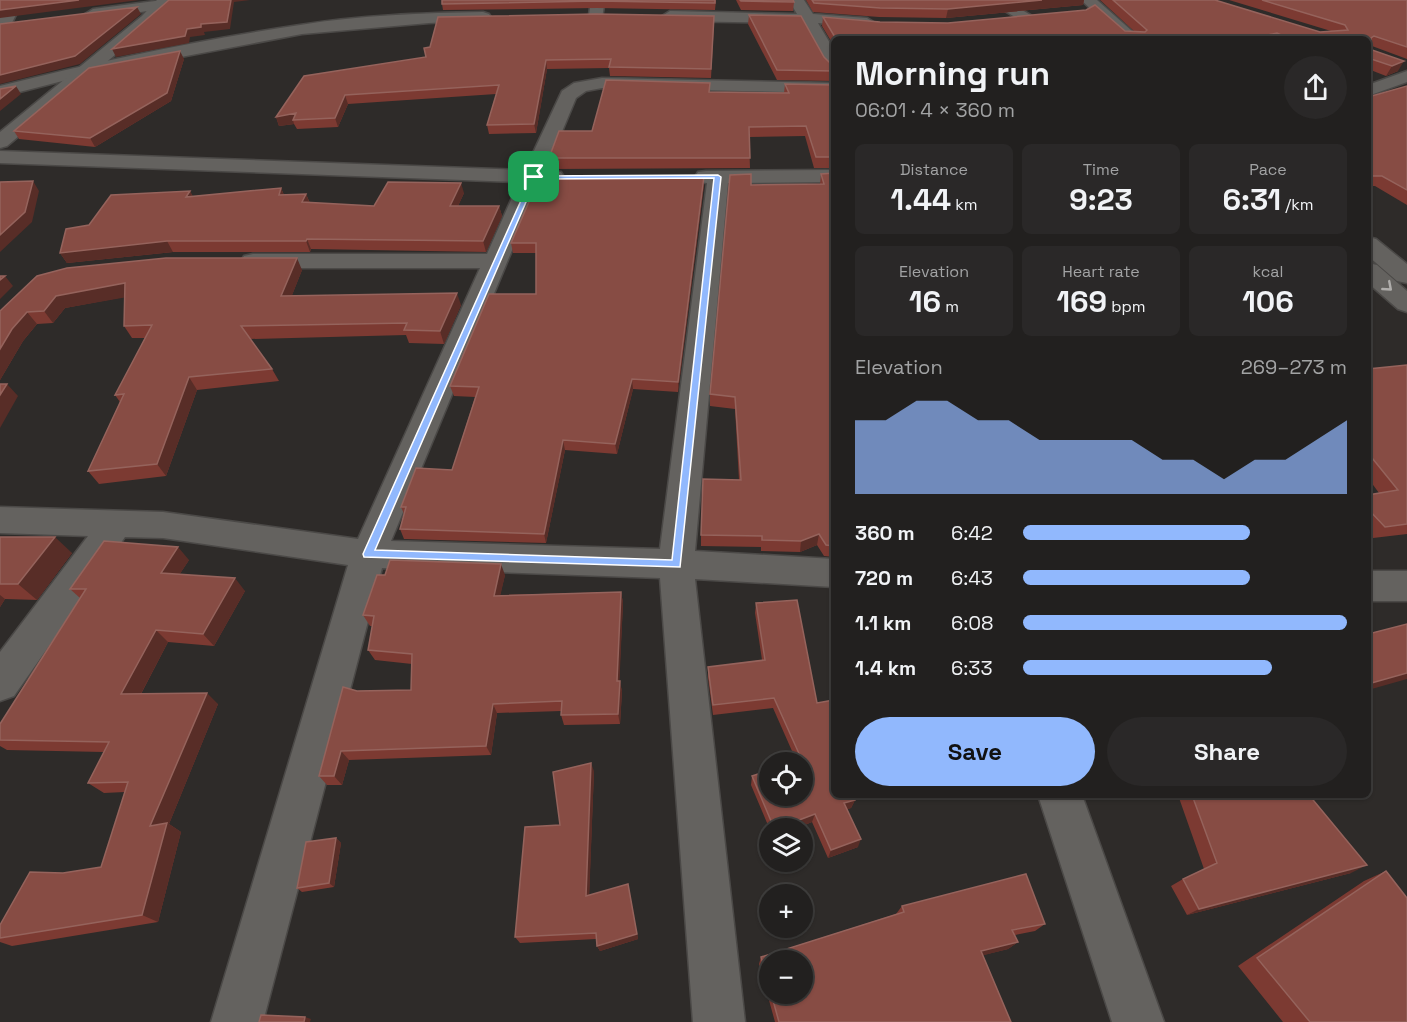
<!DOCTYPE html>
<html lang="en">
<head>
<meta charset="utf-8">
<style>
  body { margin:0; font-family:"Space Grotesk",sans-serif; background:#2a2828; color:#f1f3f6; height:100vh; display:flex; flex-direction:column; font-size:22px; white-space:nowrap }
  * { box-sizing:border-box; margin:0 }
  p { font-size:20px; color:#a2a3a4 }
  .icon { flex:none; width:33px; height:33px; fill:none; stroke:currentColor; stroke-width:2; stroke-linecap:round; stroke-linejoin:round }
  .map { position:relative; flex:1; overflow:hidden }
  .sheet { position:absolute; left:831px; top:36px; width:540px; height:762px; display:flex; flex-direction:column; background:#22201f; border-radius:9px; box-shadow:0 2px 4px #0004,0 0 0 2px #3f3e3d }
  .sheet>* { flex:none }
  .controls { position:absolute; left:759px; top:752px; display:grid; gap:12px }
  .controls a { display:grid; place-items:center; width:54px; height:54px; border-radius:50%; background:#22201f; box-shadow:0 2px 4px #0004,0 0 0 2px #3f3e3d; font-size:30px }
  .pin { position:absolute; display:grid; place-items:center; width:51px; height:51px; color:#fff; margin:-26px; border-radius:12px; box-shadow:0 3px 9px #0006 }
  .round { display:grid; place-items:center; flex:none; width:63px; height:63px; border-radius:32px; background:#2a2828 }
  .head { display:flex; align-items:center; justify-content:space-between; height:102px; padding:0 24px }
  h1 { font-size:33px; font-weight:700; line-height:45px }
  .metrics { display:grid; grid-template-columns:repeat(3,1fr); gap:9px; height:102px; padding:6px 24px }
  .metrics div { display:grid; align-content:center; border-radius:9px; background:#2a2828; text-align:center }
  .metrics b { font-size:30px; font-weight:700 }
  .metrics small { font-size:16px; font-weight:400 }
  .metrics p { font-size:16px }
  .chart { height:168px; padding:12px 24px }
  .chart p { display:flex; justify-content:space-between }
  .chart svg { width:100%; height:108px; margin-top:6px; fill:#91b8fd; opacity:.7 }
  .cta { display:flex; gap:12px; margin-top:auto; padding:12px 24px }
  .cta a { flex:1; height:69px; border-radius:36px; background:#91b8fd; color:#111; font-size:24px; font-weight:700; line-height:69px; text-align:center }
  .cta a+a { background:#2a2828; color:#f1f3f6 }
  ul { padding:0 24px; list-style:none; font-size:20px }
  li { display:grid; grid-template-columns:96px 72px 1fr; align-items:center; height:45px }
  li i { height:15px; border-radius:8px; background:#91b8fd }
  .map>svg:first-child { display:block }
  .lines { fill:none; stroke-linecap:round; stroke-linejoin:round }
  .minor-casing { stroke:#4b4947; stroke-width:3 }
  .tertiary-casing { stroke:#4b4947; stroke-width:3 }
  .secondary-casing { stroke:#4b4947; stroke-width:3 }
  .minor { fill:#64625f; fill-rule:evenodd }
  .tertiary { fill:#64625f; fill-rule:evenodd }
  .secondary { fill:#64625f; fill-rule:evenodd }
  .wall { fill:#7c3a32; fill-rule:evenodd }
  .shaded-wall { fill:#582d27 }
  .building { fill:#874c44; stroke:#95635c; stroke-width:1.5 }
  .oneway { stroke:#afadab }
  .route { fill:#91b8fd; stroke:#fff; stroke-width:1.5; fill-rule:evenodd }
</style>
</head>
<body>
<div class="map">
<svg width="1407" height="1022" viewBox="0 0 1407 1022">
  <rect width="100%" height="100%" fill="#2e2b29"/>
  <g class="lines">
    <!-- minor casing -->
    <g class="minor-casing">
      <path id="minor" d="M9 0H23L11 25 3 30 0 29V16Z
        M163 0 168 2 171 5 168 8 93 19 85 14 93 9Z
        M591 0H605L602 18 597 20 589 15Z
        M792 0H804L813 14 867 18 875 23 867 28 818 23 834 50V70L828 69 825 65 802 23 670 21 662 16 670 11 797 14 790 2Z
        M986 0H1005L1034 17 1032 20H1020Z
        M483 12 489 14 491 17 489 20 429 23 302 34 86 75 0 97V86C99 61 199 40 300 25 360 15 423 13 483 12Z
        M1407 71V82L1368 96V85Z
        M602 78 834 83V93L602 88 586 91 576 98 546 170 561 172 564 177 561 182 540 183 391 541 660 549 707 183 698 182 695 177 698 172 706 171 834 170V182L728 183 695 551 834 559V587L695 579 745 1022H693L660 578 382 568 263 1022H211L348 565 163 538 125 537 14 696 0 701V652L88 536 0 533V507L163 512 358 539 480 268H253L244 266 241 261 244 256 253 254H487L519 182 0 163V151L525 170 562 91 574 83Z
        M1368 571H1407V601H1368Z
        M1038 795H1082L1164 1022H1112Z"/>
    </g>
    <!-- tertiary casing -->
    <g class="tertiary-casing">
      <path id="tertiary" d="M157 0H172L154 22 7 146 0 148V132L142 16Z"/>
    </g>
    <!-- secondary casing -->
    <g class="secondary-casing">
      <path id="secondary" d="M1081 0H1097L1141 39H1123Z
        M1368 237 1376 239 1407 264V283L1397 281 1368 256Z
        M1368 263 1377 265 1407 291V312L1398 309 1368 283Z"/>
    </g>
    <!-- minor -->
    <use href="#minor" class="minor"/>
    <!-- tertiary -->
    <use href="#tertiary" class="tertiary"/>
    <!-- secondary -->
    <use href="#secondary" class="secondary"/>
  </g>
  <!-- wall -->
  <path class="wall" d="M442 0H716L715 10 597 8 443 10 442 4Z
    M736 0H793L794 2 793 11 741 10Z
    M806 0H1084L1083 5 946 18 879 17 813 12Z
    M1100 0H1215L1320 32 1331 31 1229 0H1407V59L1372 46V50L1398 71 1386 76 1368 69V39H834V46L822 26 823 17 880 22 1135 32Z
    M749 15 824 57 829 62H834V81L777 80 748 24Z
    M714 24 711 78 610 76 609 68 547 69 536 133 489 134 487 125 496 94 348 104 338 127 297 129 294 124 279 126 276 117 304 76Z
    M184 59 171 101 95 147 19 139 14 131Z
    M785 84 834 85V168H814L805 136 749 137 750 168 551 169 549 158 592 131 710 92 784 93Z
    M1407 86V205L1375 186H1368V97Z
    M834 173V557L824 556 817 545 800 552 761 551V547L701 546V535L739 480 735 409 710 406V394L751 185 820 184 821 174Z
    M704 185 678 392 633 389 617 454 565 450 546 543 404 539 400 529 404 514 401 507 452 470 475 397 454 396 450 386 536 294V253H513L511 243Z
    M281 188 284 195 306 194 310 203 374 206 464 193 458 206H499L502 216 486 252 311 249 310 252H173L67 263 60 253 89 225 190 191 193 197Z
    M302 270 292 295 461 305 444 344 409 343 406 335 250 339 272 369 279 381 197 390 166 476 99 484 88 471 120 402 115 395 145 338H132L124 326V297L65 308 53 323 37 324 23 341 0 380V311Z
    M1407 365V534L1373 538 1368 533V495L1379 493 1368 478V369Z
    M0 537 72 553 37 600 5 599 0 607Z
    M189 560 179 575 245 591 214 646 168 642 141 694 218 704 169 824 181 832 158 922 12 946 0 942V925L63 873 101 867 125 792 104 793 88 783 104 752 7 750 0 746V724L80 598 70 589Z
    M505 575 500 595 621 592 623 603 619 681 622 691 620 724 564 725 561 715V711L497 713 491 755 349 760 342 785H327L319 776 357 691 411 690 412 664 375 660 368 650 372 626H370L363 615Z
    M756 603 817 703 834 700V795L855 800 851 808 847 809 858 847 828 858 812 822 797 828H770V830L751 785 752 776 796 760 773 708 713 715 708 677V667L762 660 755 613Z
    M594 771 589 895 628 884 638 939 600 951 597 946 596 939 520 943 515 937 560 825Z
    M1178 795H1309L1351 873 1187 915 1171 886 1183 879 1204 869Z
    M336 838 341 843 334 887 302 892 297 888Z
    M1386 871 1407 1022H1283L1238 966 1364 881Z
    M902 906 1045 924 1035 931 1015 935 1018 942 1008 949 983 955 1011 1022H775L759 964 761 957 896 914ZM770 960 802 993H770Z"/>
  <!-- shaded-wall -->
  <path class="shaded-wall" d="M79 0H139L0 18V10Z
    M231 0H250L234 2 230 29 204 32 205 35 190 37 189 43 116 57 112 49 201 24Z
    M1042 0H1084L1083 5 946 18 948 9Z
    M137 7 141 14 80 64 0 84V75Z
    M1277 33 1274 39H1250Z
    M180 51 184 59 171 101 95 147 90 138Z
    M546 60 547 69 536 133 534 124Z
    M1404 61 1398 71 1386 76 1392 66Z
    M16 86 21 94 0 111V99Z
    M345 95 348 104 338 127 335 118Z
    M296 113 293 120 294 124 279 126 276 117Z
    M704 176V185L678 392V382Z
    M33 181 39 191 32 222 0 252V235Z
    M461 183 464 193 453 217 450 206Z
    M281 188 285 198 279 195Z
    M190 191 195 201 186 197Z
    M306 194 310 204 302 202Z
    M499 206 502 216 486 252 483 241Z
    M307 239 311 249 310 252 306 241Z
    M167 241 173 252 67 263 60 253Z
    M297 258 302 270 287 308 281 296Z
    M5 276 13 286 0 299V280Z
    M125 283 133 296 65 308 53 323 44 311 56 296Z
    M457 293 461 305 444 344 440 331Z
    M27 312 37 324 23 341 0 380V349L12 329Z
    M189 377 197 390 166 476 157 464Z
    M632 379 633 389 617 454 615 444Z
    M7 384 18 396 0 428V395Z
    M563 440 565 450 546 543 544 534Z
    M819 534 817 545 800 552 801 541Z
    M55 537 72 553 37 600 18 584Z
    M178 547 189 560 172 586 161 573Z
    M501 564 505 575 498 606 494 596Z
    M235 578 245 591 214 646 203 634Z
    M621 592 623 603 619 691 617 681Z
    M0 595 5 599 0 607Z
    M156 630 168 642 135 705 121 694Z
    M1407 673V679L1368 690V684Z
    M620 681 622 691 620 724 618 714Z
    M207 693 218 704 169 824 181 832 158 922 142 915 150 826Z
    M493 704 497 713 491 755 486 746Z
    M341 751 349 760 342 785 334 776Z
    M591 763 594 771 589 902 586 896Z
    M855 800 851 808 841 812 844 803Z
    M815 814 812 822 797 828H778Z
    M336 838 341 843 334 887 329 883Z
    M861 839 858 847 828 858 831 850Z
    M1367 865 1351 873 1187 915 1199 909Z
    M628 884 638 939 600 951 597 946Z
    M1018 942 1008 949 973 958 981 951Z
    M305 1017 311 1019 310 1022H304Z"/>
  <!-- building -->
  <path class="building" d="M0 0H79L0 10Z
    M169 0H231L227 22 201 24V27L187 29 185 36 112 49Z
    M442 0H715V3L596 1 442 4Z
    M740 0H793L794 2 741 1Z
    M812 0H1042L948 9 880 8 814 3Z
    M1113 0H1215L1320 32 1348 30 1345 25 1262 0H1407V47L1374 36 1371 38 1372 50 1404 61 1392 66 1368 58V39H1313L1309 38 1301 39H1290L1277 33 1250 39H836L823 17 880 22 948 23 1086 10 1095 5 1125 31 1145 32 1147 30Z
    M137 7 75 56 0 75V24Z
    M596 14 714 16 711 69 609 67 611 59 546 60 534 124 487 125 499 85 345 95 335 118 293 120 296 113 276 117 304 76 426 57 424 48 430 47 438 17Z
    M749 15 801 16 824 57 829 62H834V71L777 70Z
    M180 51 167 93 90 138 14 131 89 68Z
    M606 80 710 83 709 92 789 93 785 84 834 85V157H816L806 126 749 127 750 158H549L559 131H592Z
    M16 86 0 99V89Z
    M1407 86V190L1382 176H1368V97Z
    M834 173V546L826 545 819 534 801 541 762 540V536L701 535 703 479 741 480 735 397 710 394 730 175 751 174V185L824 184 821 174Z
    M544 176H704L678 382 632 379 615 444 563 440 544 534 400 529 406 507H401L416 468 452 470 479 387 450 386 489 294H536V243H511L536 186H541Z
    M33 181 25 212 0 235V182Z
    M388 182 461 183 450 206H499L483 241 307 239 306 241H167L60 253 66 229 89 225 111 195 190 191 186 197 281 188 279 195 306 194 302 202 374 206Z
    M166 258H297L281 296 457 293 440 331 404 330 407 323 241 326 272 369 189 377 157 464 88 471 124 394 115 395 152 325 124 326 125 283 56 296 44 311 27 312 12 329 0 349V311L37 276 67 268Z
    M0 276H5L0 280Z
    M1407 365V524L1385 527 1368 509V495L1398 490 1368 453V369Z
    M0 384H7L0 395Z
    M0 537H55L18 584H0Z
    M104 541 178 547 161 573 235 578 203 634 156 630 121 694 207 693 150 826 167 823 142 915 0 938V925L30 872 63 873 101 867 128 782 88 783 109 742 0 740V724L86 589H70Z
    M390 560 501 564 494 596 621 592 617 681H620L618 714 561 715 562 701 493 704 486 746 341 751 334 776H319L343 687 357 691 411 690 412 654 368 650 374 616 363 615 377 575H385Z
    M797 600 817 703 834 700V749L831 750 834 757V795H853L855 800 844 803 861 839 831 850 815 814 778 828H774L752 776 770 770V795H802V762H791L801 758 774 698 713 705 708 667 765 660 756 603Z
    M1407 624V673L1368 684V634Z
    M591 763 586 896 628 884 637 934 597 946 596 933 515 937 525 827 560 825 553 772Z
    M1192 795H1309L1367 865 1199 909 1183 879 1217 863Z
    M336 838 329 883 297 888 306 842Z
    M1386 871 1407 898V1022H1310L1257 958Z
    M1026 874 1045 924 1012 930 1018 942 981 951 1011 1022H779L771 993H802V960H770V988L761 957 904 912 902 906Z
    M261 1015 305 1017 304 1022H259Z"/>
  <!-- one-way arrows -->
  <defs><path id="oneway-chevron" d="M-2-3.5L2.5 0L-2 3.5" fill="none" stroke-width="1.6" stroke-linecap="round" stroke-linejoin="round" transform="scale(1.5)"/></defs>
  <use class="oneway" href="#oneway-chevron" transform="translate(1388 287) rotate(41)"/>
  <!-- route -->
  <path class="route" d="M718 175 721 177 680 567 364 557 363 554 532 176ZM714 178 672 560 375 550 536 179Z"/>
</svg>
<div class="controls">
<a><svg class="icon" aria-label="locate" viewBox="0 0 24 24"><circle cx="12" cy="12" r="6"/><path d="M12 2v4M12 18v4M2 12h4M18 12h4"/></svg></a>
<a><svg class="icon" aria-label="layers" viewBox="0 0 24 24"><path d="M12 4l9 5-9 5-9-5zM3 14l9 5 9-5"/></svg></a>
<a>+</a>
<a>−</a>
</div>
<div class="pin" style="left:534px;top:177px;background:#1e9e55"><svg class="icon" aria-label="arrive" viewBox="0 0 24 24"><path d="M6 21V4h12l-3 4 3 4H6"/></svg></div>
<section class="sheet">
<div class="head"><div><h1>Morning run</h1><p>06:01 · 4 × 360 m</p></div><a class="round"><svg class="icon" aria-label="share" viewBox="0 0 24 24"><path d="M12 15V3M7 8l5-5 5 5M5 13v7h14v-7"/></svg></a></div>
<div class="metrics">
<div><p>Distance</p><b>1.44<small> km</small></b></div>
<div><p>Time</p><b>9:23</b></div>
<div><p>Pace</p><b>6:31<small> /km</small></b></div>
</div>
<div class="metrics">
<div><p>Elevation</p><b>16<small> m</small></b></div>
<div><p>Heart rate</p><b>169<small> bpm</small></b></div>
<div><p>kcal</p><b>106</b></div>
</div>
<div class="chart"><p><span>Elevation</span>269–273 m</p>
<svg viewBox="0 0 160 44" preserveAspectRatio="none"><path d="M0 44V14L10 14L20 6L30 6L40 14L50 14L60 22L70 22L80 22L90 22L100 30L110 30L120 38L130 30L140 30L150 22L160 14V44z"/></svg>
</div>
<ul>
<li><b>360 m</b>6:42<i style="width:70%"></i></li>
<li><b>720 m</b>6:43<i style="width:70%"></i></li>
<li><b>1.1 km</b>6:08<i style="width:100%"></i></li>
<li><b>1.4 km</b>6:33<i style="width:77%"></i></li>
</ul>
<div class="cta"><a>Save</a><a>Share</a></div>
</section>
</div>
</body>
</html>
